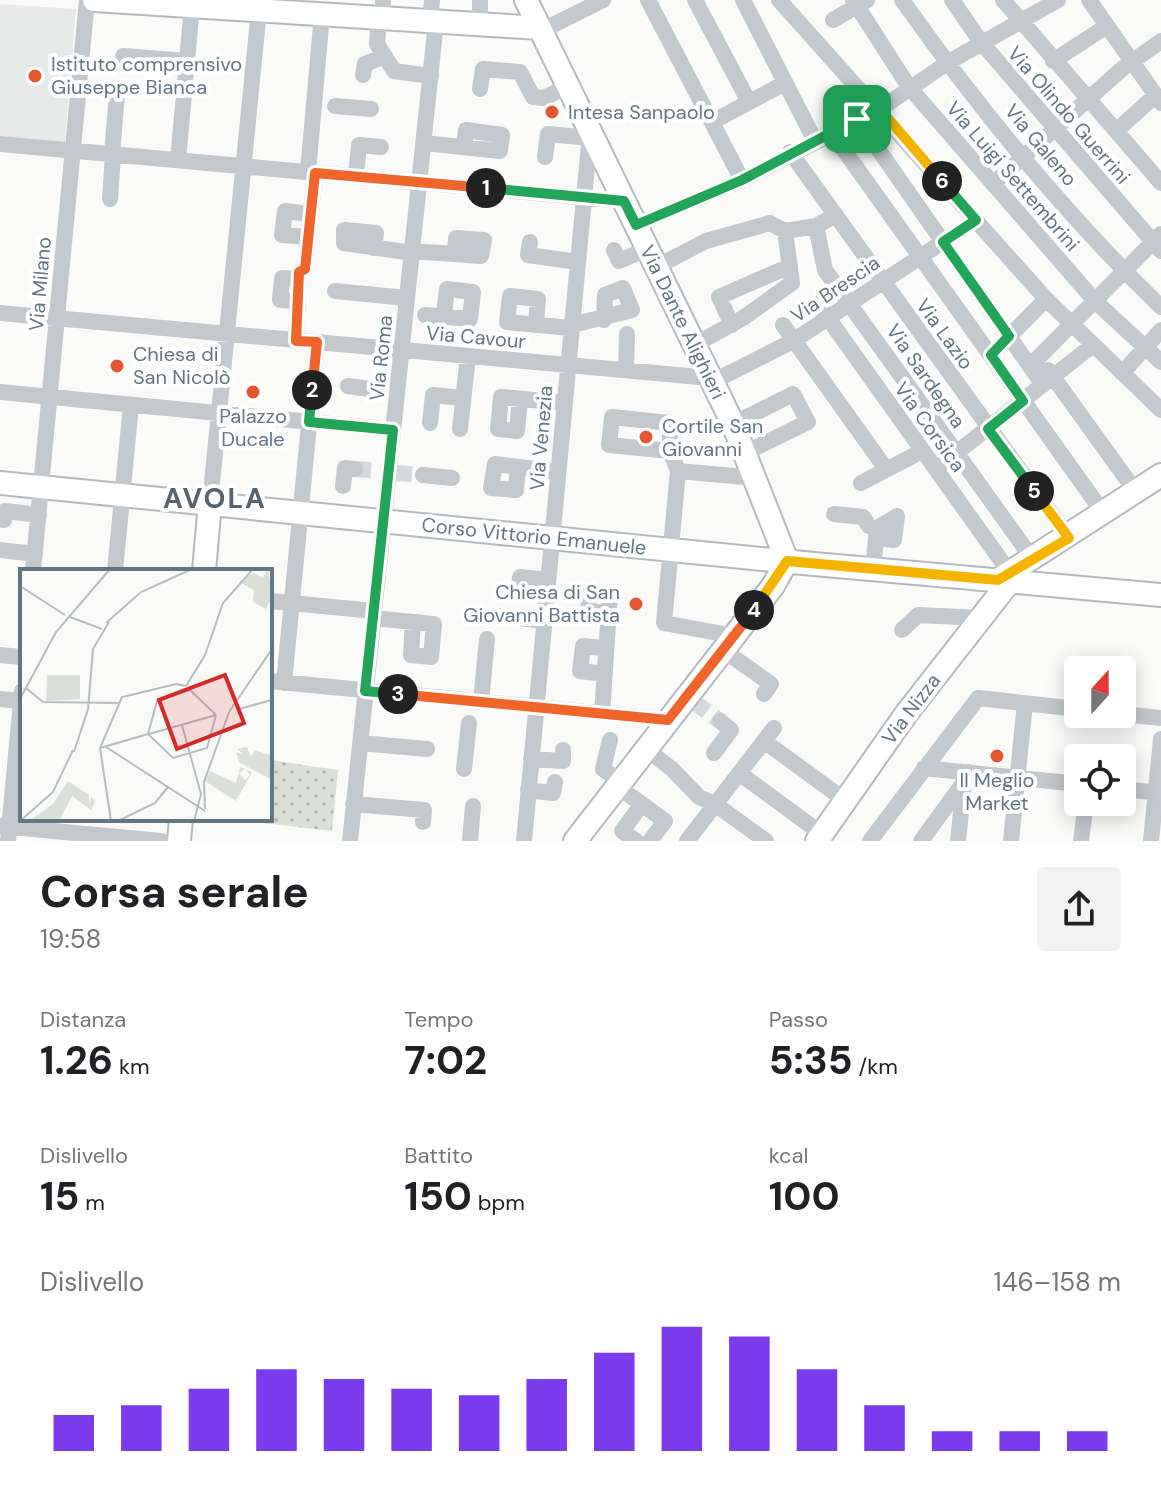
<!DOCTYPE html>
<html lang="it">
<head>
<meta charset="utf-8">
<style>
  body { margin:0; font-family:"DM Sans",sans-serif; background:#f2f2f2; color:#202124; height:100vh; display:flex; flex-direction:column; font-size:30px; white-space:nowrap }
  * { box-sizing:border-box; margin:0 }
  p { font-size:26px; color:#757577 }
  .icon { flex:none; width:44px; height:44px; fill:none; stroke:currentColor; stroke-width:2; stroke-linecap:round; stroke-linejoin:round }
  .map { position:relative; height:841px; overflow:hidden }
  .sheet { display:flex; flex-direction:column; background:#fff; flex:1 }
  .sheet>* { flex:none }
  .needle { width:52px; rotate:21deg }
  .fabs { position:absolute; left:1064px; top:656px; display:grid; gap:16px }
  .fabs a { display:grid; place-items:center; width:72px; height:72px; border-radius:8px; background:#fff; box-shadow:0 4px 20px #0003; font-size:40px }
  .pin { position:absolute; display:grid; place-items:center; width:68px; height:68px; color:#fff; margin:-34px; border-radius:16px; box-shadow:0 4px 12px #0006 }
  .km { position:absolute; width:40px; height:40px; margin:-20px; border-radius:50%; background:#222; color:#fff; font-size:22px; line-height:40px; text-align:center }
  .round { display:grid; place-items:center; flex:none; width:84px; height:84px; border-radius:8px; background:#f2f2f2 }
  .overview { display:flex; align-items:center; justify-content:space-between; height:136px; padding:0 40px }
  h1 { font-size:44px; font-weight:700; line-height:60px }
  .figures { display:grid; grid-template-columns:repeat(3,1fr); gap:12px; height:136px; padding:8px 40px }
  .figures div { display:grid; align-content:center }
  .figures b { font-size:40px; font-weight:700 }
  .figures small { font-size:22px; font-weight:400 }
  .figures p { font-size:22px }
  .chart { height:224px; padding:16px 40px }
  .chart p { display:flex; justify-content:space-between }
  .chart svg { width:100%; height:144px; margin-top:8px; stroke:#7c3aed; stroke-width:6 }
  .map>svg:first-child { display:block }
  .built { fill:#e8e9e9 }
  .grass { fill:url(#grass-dots) }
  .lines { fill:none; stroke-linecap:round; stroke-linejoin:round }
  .street-tunnel { stroke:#d5d9db; stroke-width:16; stroke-dasharray:16 8; stroke-linecap:butt }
  .secondary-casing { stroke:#b3babf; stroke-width:26 }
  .street { stroke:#c3c8cc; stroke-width:16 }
  .secondary { stroke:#fff; stroke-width:22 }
  .split-1-casing { stroke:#fff; stroke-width:16 }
  .split-2-casing { stroke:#fff; stroke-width:16 }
  .split-3-casing { stroke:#fff; stroke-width:16 }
  .split-4-casing { stroke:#fff; stroke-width:16 }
  .split-5-casing { stroke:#fff; stroke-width:16 }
  .split-6-casing { stroke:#fff; stroke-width:16 }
  .split-7-casing { stroke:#fff; stroke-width:16 }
  .split-1 { stroke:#22a559; stroke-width:10 }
  .split-2 { stroke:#f0652b; stroke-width:10 }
  .split-3 { stroke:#22a559; stroke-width:10 }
  .split-4 { stroke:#f0652b; stroke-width:10 }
  .split-5 { stroke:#f5b400; stroke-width:10 }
  .split-6 { stroke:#22a559; stroke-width:10 }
  .split-7 { stroke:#f5b400; stroke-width:10 }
  .poi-dot { fill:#e4572e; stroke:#fff; stroke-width:3 }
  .labels { text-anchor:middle; stroke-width:8; stroke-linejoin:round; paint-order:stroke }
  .poi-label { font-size:20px; fill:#657683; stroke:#fff; text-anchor:start }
  .street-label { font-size:20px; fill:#657683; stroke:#fff }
  .district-label { font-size:28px; font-weight:bold; letter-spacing:2px; fill:#57646e; stroke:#fff }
  .inset-road { fill:none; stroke:#b5bdc2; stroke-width:2 }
  .view { fill:#d62828; fill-opacity:0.15; stroke:#d62828; stroke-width:4 }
  .inset-edge { fill:none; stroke:#657683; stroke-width:4 }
</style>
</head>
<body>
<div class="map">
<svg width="1161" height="841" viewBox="0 0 1161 841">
  <defs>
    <pattern id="grass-dots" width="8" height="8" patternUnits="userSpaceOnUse" patternTransform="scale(2)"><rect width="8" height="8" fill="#dadfd7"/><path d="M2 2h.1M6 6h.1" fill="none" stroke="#b4b9b4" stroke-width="1.8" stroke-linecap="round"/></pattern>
  </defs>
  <rect width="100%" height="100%" fill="#fafaf8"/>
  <!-- built -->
  <path class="built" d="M0 4 76 9 65 142 0 136Z"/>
  <!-- grass -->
  <path class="grass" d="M270 760 338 770 332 831 254 822V819H270Z"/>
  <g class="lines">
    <!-- street-tunnel -->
    <path class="street-tunnel" d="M355 469 379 471
      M396 473 423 475
      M694 702 720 721"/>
    <!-- secondary casing -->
    <g class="secondary-casing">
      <path id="secondary" d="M94 0 540 28
        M526 0 733 424 787 561 773 586 575 841
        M0 483 792 562 1161 595
        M204 571 210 503
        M998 580 1161 475
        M179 841 181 819
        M817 841 906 714 1010 581"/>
    </g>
    <!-- street -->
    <path class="street" d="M648 0 742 180
      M695 0 749 102
      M743 0 815 141
      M779 0 1046 299 1161 410
      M853 0 909 87 1095 301 1161 362
      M902 0C979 109 1065 214 1161 307
      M952 0 981 42 1161 251
      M1003 0 1161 183
      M1089 0 1161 103
      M379 18 377 44 394 71 431 76
      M383 18V0
      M833 20 867 0
      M430 21 432 0
      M480 25V0
      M541 31 603 0
      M123 56 187 61
      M1053 61 1107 26
      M363 75 365 64 385 56
      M480 89 483 69 520 72 533 97 544 98 568 86
      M335 106 371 109
      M857 119 1043 385
      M712 122 785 83
      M1116 131 1156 95
      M831 132 1104 514
      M424 143 500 151 502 135 466 130 464 147
      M0 144 624 201
      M790 152 1069 538
      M112 154 117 93
      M178 160 192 6
      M308 172 322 14
      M356 176 359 145 381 147
      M994 183 1123 68 1161 41
      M110 199 113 154
      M834 216 816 226 825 270 1032 558
      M636 225 742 180 880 109 947 63 1058 0
      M308 237 282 235 285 211 310 214
      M530 242 528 255 578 262
      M374 248 376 233 344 230V243L412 253
      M614 250 619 261 647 249
      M412 251 481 256 484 240 456 238 455 254
      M656 267 706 241 770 223 785 231 816 226
      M335 291 407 298
      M298 301 280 300 282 278 299 279
      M818 304 1010 573
      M0 313 710 378
      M425 315 470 319 473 292 447 289 444 316
      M536 325 538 299 510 296 507 322 571 328
      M572 325 632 310 623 288 605 295 604 320
      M732 325 719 297 790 266
      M783 325 886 469
      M296 341 299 272 305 269 315 173
      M694 345 743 318 792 283 785 231
      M991 355 1046 299
      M1030 366 1161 234
      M626 370 627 334
      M1048 370 1136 492
      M1122 373 1161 330
      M712 382 793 341 976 220
      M348 386 376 390
      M0 392 393 430
      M520 399 517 431 498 429 501 397 565 403
      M430 423 433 395 463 398
      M733 424 793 394 808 422 745 453
      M460 429 468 356
      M670 451V423L612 417 609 445 670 451 678 471 664 623 734 636
      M518 467 516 490 491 488 495 464 558 472
      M936 469 1093 345
      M678 471 756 478
      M423 475 452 478
      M861 483 922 451
      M343 486 345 468 355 469
      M210 503 259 10
      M834 514 863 517 869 526 877 528 873 569
      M4 520 5 511 39 515
      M876 538 894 540 897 516 877 528
      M0 550 35 554
      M33 571 87 0
      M115 571 131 405
      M519 589 520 577 548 580
      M270 601 374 611
      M501 616 544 621
      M373 618 434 624 431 657 411 655 413 622
      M902 630 918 615 981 618
      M605 648 583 646 580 671 605 674
      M723 650 771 684 764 694
      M0 655 22 657
      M270 681 668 720
      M284 683 317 342
      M0 699 21 701
      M481 702 487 639
      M602 714 610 595 589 592 588 611 608 613
      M1122 714 1161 718
      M610 740 603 769 621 782
      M764 741 846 801
      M360 743 427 749
      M646 749 672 769 699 797 715 804 766 841
      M714 753 731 730 720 721
      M531 759 563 761V750
      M924 768 1078 784
      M464 769 469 723
      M739 773 822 834
      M617 786 665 821 650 841
      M1122 789 1161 793
      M528 790 553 793 555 782
      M353 804 424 810 423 822
      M0 826 161 841
      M8 841 22 691
      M350 841 436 22
      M470 841 473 806
      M524 841 590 134 580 137 548 134 545 157
      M636 841 622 831 642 804
      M687 841 774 728
      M870 841 978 698 1078 709
      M921 841 964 782 968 772
      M958 841 964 783
      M1011 841 1025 703
      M1081 841 1086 802
      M1151 841 1161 739"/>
    <!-- secondary -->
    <use href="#secondary" class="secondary"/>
  </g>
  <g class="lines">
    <!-- split-1 casing -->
    <g class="split-1-casing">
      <path id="split-1" d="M486 188 624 201 636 225 742 180 857 119"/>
    </g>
    <!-- split-2 casing -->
    <g class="split-2-casing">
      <path id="split-2" d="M312 390 317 342 296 341 299 272 305 269 315 173 486 188"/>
    </g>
    <!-- split-3 casing -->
    <g class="split-3-casing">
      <path id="split-3" d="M312 390 309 422 393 430 365 691 398 694"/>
    </g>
    <!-- split-4 casing -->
    <g class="split-4-casing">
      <path id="split-4" d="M398 694 668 720 754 610"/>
    </g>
    <!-- split-5 casing -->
    <g class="split-5-casing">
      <path id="split-5" d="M754 610 787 561 998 580 1069 538 1034 491"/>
    </g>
    <!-- split-6 casing -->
    <g class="split-6-casing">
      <path id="split-6" d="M942 181 976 220 943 242 1009 336 991 355 1023 401 988 429 1034 491"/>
    </g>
    <!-- split-7 casing -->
    <g class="split-7-casing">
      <path id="split-7" d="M857 119 880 109 942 181"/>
    </g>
    <!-- split-1 -->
    <use href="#split-1" class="split-1"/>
    <!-- split-2 -->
    <use href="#split-2" class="split-2"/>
    <!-- split-3 -->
    <use href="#split-3" class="split-3"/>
    <!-- split-4 -->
    <use href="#split-4" class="split-4"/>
    <!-- split-5 -->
    <use href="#split-5" class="split-5"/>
    <!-- split-6 -->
    <use href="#split-6" class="split-6"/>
    <!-- split-7 -->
    <use href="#split-7" class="split-7"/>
  </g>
  <!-- markers -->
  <g class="poi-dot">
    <circle cx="35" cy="76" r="8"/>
    <circle cx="552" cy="112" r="8"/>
    <circle cx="117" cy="366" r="8"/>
    <circle cx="253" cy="392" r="8"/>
    <circle cx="646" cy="437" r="8"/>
    <circle cx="636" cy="604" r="8"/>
    <circle cx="997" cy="756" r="8"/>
  </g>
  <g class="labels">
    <!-- poi labels -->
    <g class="poi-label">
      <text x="51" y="71">Istituto comprensivo<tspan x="51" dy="23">Giuseppe Bianca</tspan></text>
      <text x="568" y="119">Intesa Sanpaolo</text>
      <text x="133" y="361">Chiesa di<tspan x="133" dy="23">San Nicolò</tspan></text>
      <text x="253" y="423" text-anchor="middle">Palazzo<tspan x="253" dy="23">Ducale</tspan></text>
      <text x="662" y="433">Cortile San<tspan x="662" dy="23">Giovanni</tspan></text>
      <text x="620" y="599" text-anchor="end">Chiesa di San<tspan x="620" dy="23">Giovanni Battista</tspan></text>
      <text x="997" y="787" text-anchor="middle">Il Meglio<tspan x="997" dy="23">Market</tspan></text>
    </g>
    <!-- street labels -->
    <g class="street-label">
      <text transform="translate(1069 115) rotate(49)" y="7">Via Olindo Guerrini</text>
      <text transform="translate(1041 145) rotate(50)" y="7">Via Galeno</text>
      <text transform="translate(1013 176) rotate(49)" y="7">Via Luigi Settembrini</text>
      <text transform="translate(40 284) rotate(-85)" y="7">Via Milano</text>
      <text transform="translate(835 289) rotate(-34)" y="7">Via Brescia</text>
      <text transform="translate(683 322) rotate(64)" y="7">Via Dante Alighieri</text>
      <text transform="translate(945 334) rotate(54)" y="7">Via Lazio</text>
      <text transform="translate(476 337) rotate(5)" y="7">Via Cavour</text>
      <text transform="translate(381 358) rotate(-84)" y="7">Via Roma</text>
      <text transform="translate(926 376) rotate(55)" y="7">Via Sardegna</text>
      <text transform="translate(930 427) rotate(54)" y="7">Via Corsica</text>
      <text transform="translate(541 438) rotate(-85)" y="7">Via Venezia</text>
      <text transform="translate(534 536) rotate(6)" y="7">Corso Vittorio Emanuele</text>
      <text transform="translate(911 709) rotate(-53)" y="7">Via Nizza</text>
    </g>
    <!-- district labels -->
    <g class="district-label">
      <text x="215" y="508">AVOLA</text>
    </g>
  </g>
  <!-- overview -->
  <g transform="translate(20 569)">
    <rect width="252" height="252" fill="#fafaf8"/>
    <path d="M248 0 252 27 246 40 233 33 234 21 219 13 233 4 243 8ZM227 178 231 188 235 181 252 187V211L219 193 216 183 224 186 217 180ZM220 198 225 200 219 204 225 211 230 206 226 201 232 203 216 232 185 212 190 202 216 214ZM48 212 69 226V236L71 228 75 232 71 241 52 227 39 252H9L33 235Z" fill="#dadfd7"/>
    <path d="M27 106H60V130L26 132Z" fill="#dadfd7"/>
    <path class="inset-road" d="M0 17 45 46M50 48 82 60M86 54 121 23 172 0M166 117 185 86 203 34 233 0M6 119 23 133 100 134M0 130 36 63 90 0M219 140 252 131M209 143 252 80M162 156 181 225 174 252M128 165 137 132 170 121 196 146M128 165 153 189 187 179 196 146M129 165 196 146M86 178 185 242M80 179 102 128 156 115 166 117M54 183 68 140 73 80 89 53M185 240 184 213 209 143M0 252 33 223 53 181M91 252 80 179 128 165M98 252 135 234 148 218"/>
    <path class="view" d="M205 106 224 154 157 180 139 131Z"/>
    <rect width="252" height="252" class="inset-edge"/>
  </g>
</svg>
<div class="fabs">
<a><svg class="needle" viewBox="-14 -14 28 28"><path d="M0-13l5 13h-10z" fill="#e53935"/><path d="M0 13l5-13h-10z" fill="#757577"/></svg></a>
<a><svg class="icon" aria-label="locate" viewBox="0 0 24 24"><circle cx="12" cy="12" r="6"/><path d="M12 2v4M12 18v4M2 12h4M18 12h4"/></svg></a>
</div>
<div class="pin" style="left:857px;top:119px;background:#1e9e55"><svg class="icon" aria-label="arrive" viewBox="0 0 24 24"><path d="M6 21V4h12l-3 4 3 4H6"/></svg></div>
<b class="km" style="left:486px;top:188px">1</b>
<b class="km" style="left:312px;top:390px">2</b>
<b class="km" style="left:398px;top:694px">3</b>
<b class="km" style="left:754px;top:610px">4</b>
<b class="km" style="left:1034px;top:491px">5</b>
<b class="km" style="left:942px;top:181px">6</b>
</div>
<section class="sheet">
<div class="overview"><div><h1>Corsa serale</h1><p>19:58</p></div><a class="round"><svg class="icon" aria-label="share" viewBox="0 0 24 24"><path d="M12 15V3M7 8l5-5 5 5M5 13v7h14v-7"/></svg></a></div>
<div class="figures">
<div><p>Distanza</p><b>1.26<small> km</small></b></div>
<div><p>Tempo</p><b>7:02</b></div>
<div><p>Passo</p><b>5:35<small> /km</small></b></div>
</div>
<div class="figures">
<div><p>Dislivello</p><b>15<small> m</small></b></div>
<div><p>Battito</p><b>150<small> bpm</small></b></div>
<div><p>kcal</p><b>100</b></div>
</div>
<div class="chart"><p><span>Dislivello</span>146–158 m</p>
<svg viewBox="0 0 160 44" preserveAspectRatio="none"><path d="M5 44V33M15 44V30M25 44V25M35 44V19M45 44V22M55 44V25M65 44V27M75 44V22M85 44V14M95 44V6M105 44V9M115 44V19M125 44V30M135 44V38M145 44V38M155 44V38"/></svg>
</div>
</section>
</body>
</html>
